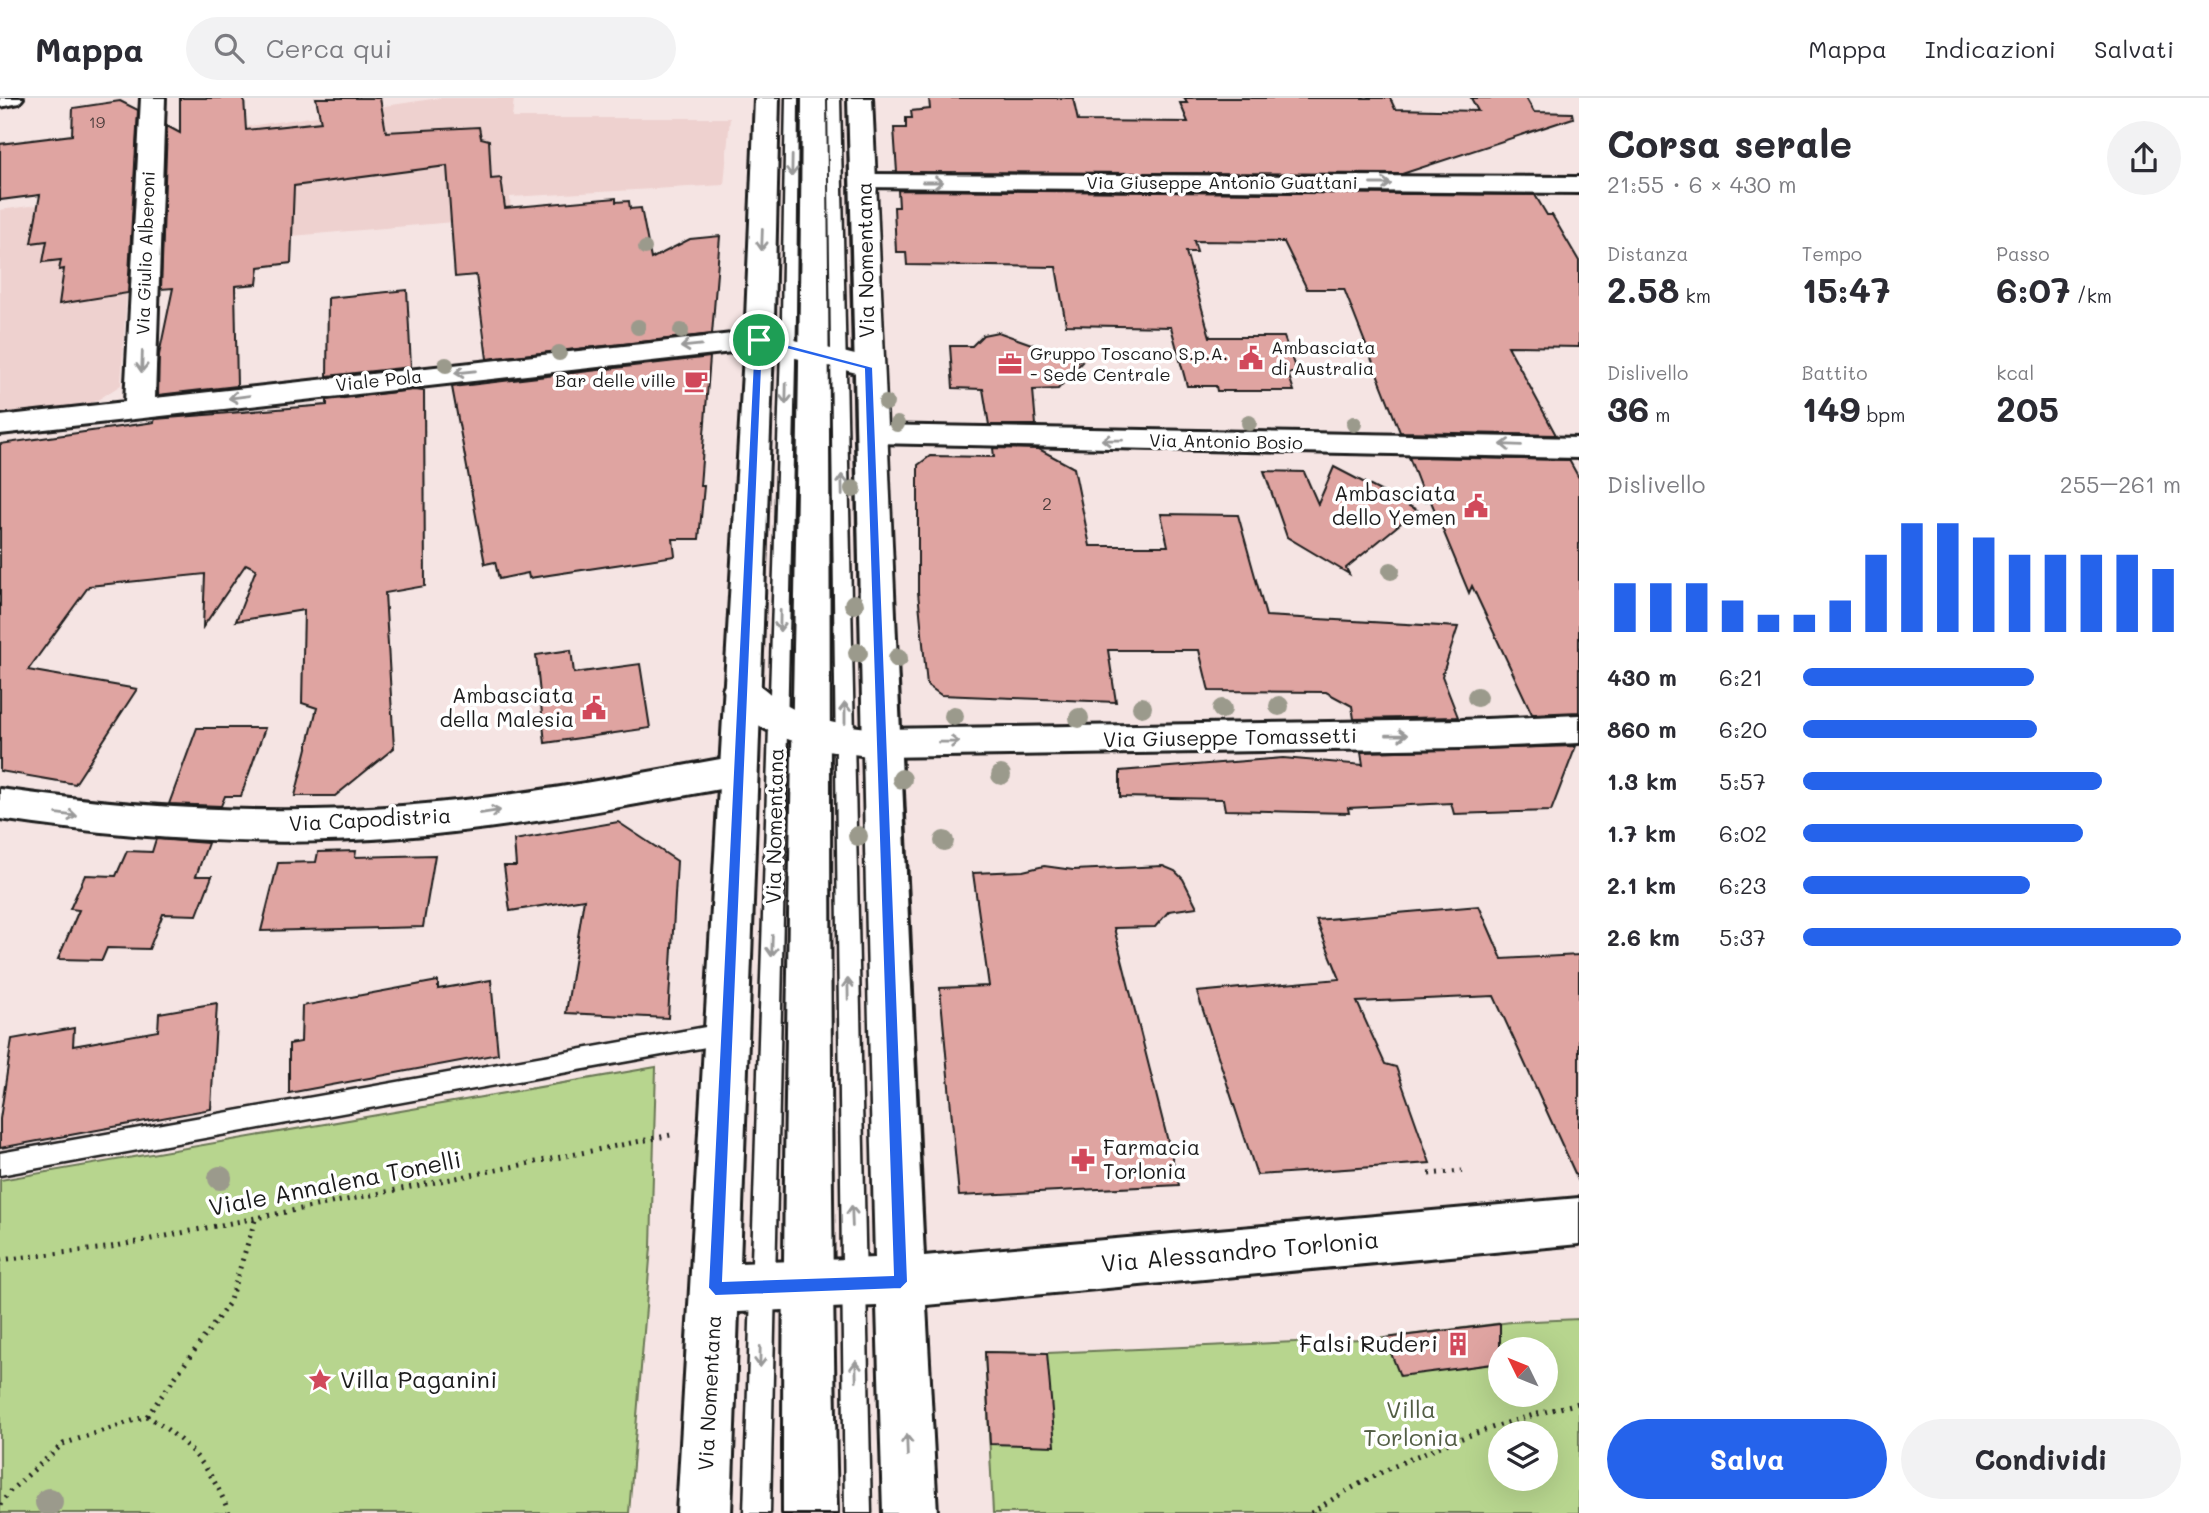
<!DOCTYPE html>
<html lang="it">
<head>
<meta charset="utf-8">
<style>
  body { margin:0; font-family:Mali,sans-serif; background:#f2f2f3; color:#2b2b33; height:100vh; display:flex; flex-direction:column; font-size:26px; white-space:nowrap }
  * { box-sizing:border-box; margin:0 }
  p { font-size:23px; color:#7c7c81 }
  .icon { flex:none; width:38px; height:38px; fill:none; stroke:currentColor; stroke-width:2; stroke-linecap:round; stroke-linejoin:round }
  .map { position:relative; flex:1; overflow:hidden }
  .drawer { display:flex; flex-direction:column; background:#fff; width:630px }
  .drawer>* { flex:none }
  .needle { width:46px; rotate:313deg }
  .fabs { position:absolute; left:1488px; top:1239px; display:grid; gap:14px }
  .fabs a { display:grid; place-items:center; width:70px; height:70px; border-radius:50%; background:#fff; box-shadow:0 7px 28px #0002; font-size:35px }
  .pin { position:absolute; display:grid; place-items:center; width:60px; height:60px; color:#fff; margin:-30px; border:4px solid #fff; border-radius:50%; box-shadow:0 2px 7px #0007 }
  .round { display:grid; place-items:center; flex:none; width:74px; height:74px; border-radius:37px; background:#f2f2f3 }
  .overview { display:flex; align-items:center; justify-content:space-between; height:119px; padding:0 28px }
  h1 { font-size:38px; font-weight:700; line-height:52px }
  .figures { display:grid; grid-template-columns:repeat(3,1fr); gap:10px; height:119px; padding:7px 28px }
  .figures div { display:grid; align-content:center }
  .figures b { font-size:35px; font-weight:700 }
  .figures small { font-size:19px; font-weight:400 }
  .figures p { font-size:19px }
  .chart { height:196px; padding:14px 28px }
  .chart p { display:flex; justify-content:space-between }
  .chart svg { width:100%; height:126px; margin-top:7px; stroke:#2563eb; stroke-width:6 }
  .primary-button { display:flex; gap:14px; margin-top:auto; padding:14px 28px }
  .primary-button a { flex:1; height:80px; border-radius:42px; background:#2563eb; color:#fff; font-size:28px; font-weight:700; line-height:80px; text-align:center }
  .primary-button a+a { background:#f2f2f3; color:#2b2b33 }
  ul { padding:0 28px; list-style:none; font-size:23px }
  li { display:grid; grid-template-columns:112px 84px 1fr; align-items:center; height:52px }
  li i { height:18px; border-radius:9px; background:#2563eb }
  header { display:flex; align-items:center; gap:42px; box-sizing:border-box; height:98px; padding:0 35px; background:#fff; border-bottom:2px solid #e1e1e2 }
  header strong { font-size:33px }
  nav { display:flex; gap:38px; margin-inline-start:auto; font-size:24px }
  .search { width:490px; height:63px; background:#f2f2f3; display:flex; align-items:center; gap:18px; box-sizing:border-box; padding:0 24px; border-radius:38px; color:#7c7c81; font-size:26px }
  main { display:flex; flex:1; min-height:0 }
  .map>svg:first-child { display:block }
  .built { fill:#eed1cf }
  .green { fill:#b7d58e; stroke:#6a7855; stroke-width:2; fill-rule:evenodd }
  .building { fill:#dfa4a1; stroke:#1c1c1c; stroke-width:2 }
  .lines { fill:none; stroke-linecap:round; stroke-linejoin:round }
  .service-casing { stroke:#1c1c1c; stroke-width:5 }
  .minor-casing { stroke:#1c1c1c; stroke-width:6 }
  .tertiary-casing { stroke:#1c1c1c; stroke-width:6 }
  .secondary-casing { stroke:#1c1c1c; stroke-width:6 }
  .path { stroke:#1c1c1c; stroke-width:5; stroke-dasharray:2 6; stroke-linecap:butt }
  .service { fill:#fff; fill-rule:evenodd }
  .minor { fill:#fff; fill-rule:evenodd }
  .tertiary { fill:#fff; fill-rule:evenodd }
  .secondary { fill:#fff; fill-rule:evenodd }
  .tree { fill:#9b9a8c }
  .oneway { stroke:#999 }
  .route { fill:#2563eb; stroke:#fff; stroke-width:2; fill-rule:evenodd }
  .labels { text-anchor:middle; stroke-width:7; stroke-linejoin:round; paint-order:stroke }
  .far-number-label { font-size:16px; fill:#4d3e3d }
  .far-street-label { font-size:18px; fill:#1c1c1c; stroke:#fff }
  .far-poi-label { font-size:18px; fill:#1c1c1c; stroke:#fff; text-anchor:start }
  .number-label { font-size:18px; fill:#4d3e3d }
  .street-label { font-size:21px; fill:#1c1c1c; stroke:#fff }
  .poi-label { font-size:21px; fill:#1c1c1c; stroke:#fff; text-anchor:end }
  .near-street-label { font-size:24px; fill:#1c1c1c; stroke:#fff }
  .near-poi-label { font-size:24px; fill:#1c1c1c; stroke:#fff; text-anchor:end }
  .near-park-label { font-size:24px; fill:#525d44; stroke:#fff }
</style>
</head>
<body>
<header>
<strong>Mappa</strong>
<div class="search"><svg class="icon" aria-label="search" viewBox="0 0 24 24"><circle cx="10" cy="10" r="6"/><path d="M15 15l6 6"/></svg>Cerca qui</div>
<nav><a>Mappa</a><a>Indicazioni</a><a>Salvati</a></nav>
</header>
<main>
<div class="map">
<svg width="1579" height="1415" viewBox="0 0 1579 1415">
  <rect width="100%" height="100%" fill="#f5e4e3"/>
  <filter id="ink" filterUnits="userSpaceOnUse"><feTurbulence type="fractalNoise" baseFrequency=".0143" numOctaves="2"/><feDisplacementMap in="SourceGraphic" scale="14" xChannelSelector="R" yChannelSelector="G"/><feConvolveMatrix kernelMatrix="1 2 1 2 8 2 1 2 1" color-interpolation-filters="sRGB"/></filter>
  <g filter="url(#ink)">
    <!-- built -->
    <path class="built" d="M439 0H514L512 20H730L724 87 510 99 511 119 177 148 162 41Z
      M133 94 121 287 85 310 0 318V112Z"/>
    <!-- green -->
    <path class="green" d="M656 969 651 1149 629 1415H0V1082Z
      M1579 1221V1415H993L985 1254 1047 1255 1385 1240 1511 1224ZM1500 1251H1545V1297H1500ZM1500 1335H1545V1381H1500Z"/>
    <!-- building -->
    <path class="building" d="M180 0H244L246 32 321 24 316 0H380L386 34 479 29 481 40 489 42 491 81 501 80 505 110 616 100V104L629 103 630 111 641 110 651 161 690 141 720 138 712 236 487 261 476 177 455 179 447 68 294 88 291 165 259 169 257 186 235 188 237 288 158 297 159 257 173 190 161 191 167 28 180 35Z
      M929 0H1073L1078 23 1188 24 1180 5H1187L1184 0H1390L1395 11 1478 13 1471 0H1526L1534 14 1572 15 1573 20 1402 76 897 74 894 30H906V20H912L911 13 930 11Z
      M120 3 138 12 128 195 59 206 64 171 59 172 61 162 43 164 47 143 31 145 40 97 0 102V46L72 37 73 10Z
      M898 92 1535 97 1547 117H1552L1579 163V249L1508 248 1556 337 1400 334 1344 191H1307L1284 144 1194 143 1197 154H1186L1210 239H1284L1297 275H1288L1294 293H1217L1216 288H1187L1171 229 1066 227 1056 169 907 167 906 154H896L894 109H899Z
      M407 192 411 269 327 278 328 200Z
      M998 234 1082 264 1058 291 1033 292 1036 327H989L983 291 953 290 950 248H972L983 237Z
      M710 259 700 388H704L699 441H673L675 458 529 480 528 475 499 481 495 464 485 466 452 289Z
      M413 292 424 293 425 488 385 495 394 650 335 698H295L317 610 302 605 304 512 236 523 256 471 246 466 203 529 205 476 89 488 28 572 137 591 75 686 0 673V346L154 324 155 321 327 307V302Z
      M993 350 1039 351 1074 370 1090 448H1168L1161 416 1238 417 1266 518 1458 529 1442 578 1458 619 1354 621 1352 608 1326 594 1209 593 1199 552H1108L1116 604 941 597 927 587 918 494V367L930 358 994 359Z
      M1409 359 1569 362 1579 380V614L1532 616 1472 488 1469 495 1430 401 1426 404Z
      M1334 369 1417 412 1346 470 1349 476 1287 439 1264 373 1304 374 1318 406Z
      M571 552 574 575 640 566 650 630 545 645 536 557Z
      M197 630H265L241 698H225L221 708 169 706Z
      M1576 648 1551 713 1454 716 1451 705 1348 710 1349 715 1225 712 1223 701 1120 699V673L1283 660 1363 667 1361 654Z
      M618 724 677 763 668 920 566 915 584 801 510 813 504 768H516L514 742Z
      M156 741 208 745 196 778H212L197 817 163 816 149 851 107 850 102 862 58 861 79 812 70 811 85 777 116 778 127 753 152 754Z
      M356 753 355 759 435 757 423 829 261 833 278 765 316 764 318 754Z
      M1044 768 1073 772 1163 768 1175 773 1183 781 1197 809 1169 813 1155 829 1114 830 1179 1087 959 1098 940 890 989 888 973 775 1023 773Z
      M1479 808 1502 861 1579 857V1084L1494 898 1357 904 1385 966 1396 969 1430 1065 1257 1077 1197 894 1340 881 1316 822Z
      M491 882 498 956 289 995V946L301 944 302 908 438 883V891Z
      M217 905 211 1011 0 1050V1021L12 941 74 930 73 948 158 933 159 915Z
      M1500 1226V1265L1400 1278 1385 1240Z
      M985 1254 1047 1255 1055 1348 990 1346Z"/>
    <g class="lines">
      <!-- service casing -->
      <g class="service-casing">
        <path id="service" d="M786 0H798L796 219 770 1415H744L782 219Z
          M828 0H840L871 1415H845Z
          M728 925 736 928 739 935 736 942 728 945 0 1077V1055Z"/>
      </g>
      <!-- minor casing -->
      <g class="minor-casing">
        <path id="minor" d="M0 0H23L19 5 0 9Z
          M141 0H165L155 300 759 233 879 263 884 269 879 275 869 278 759 251 0 336V318L125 304Z
          M865 76 1579 79V95L856 89 852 84 856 79Z
          M873 327 1579 340V360L873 345 862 343 858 336 862 329Z
          M741 578C759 583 770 598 786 607 815 624 847 628 880 631L1462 622 1579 617V645L1462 650 880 659C826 654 752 643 723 591L728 582Z
          M737 658 750 663 756 673 750 683 737 688C626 708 515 730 402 739 267 750 133 741 0 721V691C133 710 267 718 402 708 514 700 626 678 737 658Z"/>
      </g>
      <!-- tertiary casing -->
      <g class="tertiary-casing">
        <path id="tertiary" d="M755 0H779L774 221 740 1165 875 1160C864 773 859 387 848 0H872C891 386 904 772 924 1158L1579 1100V1146L926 1207 937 1415H883L877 1208 738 1214 731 1415H677L746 221Z"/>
      </g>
      <!-- secondary casing -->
      <g class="secondary-casing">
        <path id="secondary" d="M802 0H826C833 472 826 943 837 1415H783C782 943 799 472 802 0Z"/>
      </g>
      <!-- path -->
      <path class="path" d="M1429 1076 1462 1073
        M0 1162 106 1150 676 1036
        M147 1318 229 1205 256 1119
        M0 1407 11 1392 63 1346 147 1318C188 1343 212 1370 229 1415
        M1311 1415C1394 1360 1483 1329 1579 1305"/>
      <!-- service -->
      <use href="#service" class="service"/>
      <!-- minor -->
      <use href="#minor" class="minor"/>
      <!-- tertiary -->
      <use href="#tertiary" class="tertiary"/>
      <!-- secondary -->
      <use href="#secondary" class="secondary"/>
    </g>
    <!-- trees -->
    <g class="tree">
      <circle cx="645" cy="150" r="7"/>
      <circle cx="638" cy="229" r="8"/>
      <circle cx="681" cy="233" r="8"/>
      <circle cx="559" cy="255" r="8"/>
      <circle cx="446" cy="267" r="8"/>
      <circle cx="886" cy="305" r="8"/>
      <circle cx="1249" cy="325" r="8"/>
      <circle cx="897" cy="326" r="8"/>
      <circle cx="1354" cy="326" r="8"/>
      <circle cx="853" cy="391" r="9"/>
      <circle cx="1391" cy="473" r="9"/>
      <circle cx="854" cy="506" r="10"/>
      <circle cx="858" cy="555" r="10"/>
      <circle cx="898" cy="560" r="10"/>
      <circle cx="1477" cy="599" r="10"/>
      <circle cx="1279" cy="608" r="10"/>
      <circle cx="1142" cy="609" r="10"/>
      <circle cx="1222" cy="611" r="10"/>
      <circle cx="954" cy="618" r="10"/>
      <circle cx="1079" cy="620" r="10"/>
      <circle cx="1001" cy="677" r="10"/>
      <circle cx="902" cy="681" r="10"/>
      <circle cx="858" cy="738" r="10"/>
      <circle cx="944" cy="743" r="10"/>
      <circle cx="220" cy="1080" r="12"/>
      <circle cx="49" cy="1404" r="14"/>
    </g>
    <!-- one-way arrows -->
    <defs><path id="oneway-shaft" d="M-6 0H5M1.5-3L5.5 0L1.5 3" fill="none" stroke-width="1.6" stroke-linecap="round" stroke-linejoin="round" transform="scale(1.75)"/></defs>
    <g class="oneway">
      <use href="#oneway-shaft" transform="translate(792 68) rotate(91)"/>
      <use href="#oneway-shaft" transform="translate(933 84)"/>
      <use href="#oneway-shaft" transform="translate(1381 86)"/>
      <use href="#oneway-shaft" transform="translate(762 142) rotate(92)"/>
      <use href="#oneway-shaft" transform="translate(691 248) rotate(174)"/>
      <use href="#oneway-shaft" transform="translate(142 264) rotate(92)"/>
      <use href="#oneway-shaft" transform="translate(465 274) rotate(174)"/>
      <use href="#oneway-shaft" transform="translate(786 296) rotate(91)"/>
      <use href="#oneway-shaft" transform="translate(239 299) rotate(173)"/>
      <use href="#oneway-shaft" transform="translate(1112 342) rotate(-179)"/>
      <use href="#oneway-shaft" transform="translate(1511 347) rotate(-178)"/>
      <use href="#oneway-shaft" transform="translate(842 387) rotate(-91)"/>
      <use href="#oneway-shaft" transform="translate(780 523) rotate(91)"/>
      <use href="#oneway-shaft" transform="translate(845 615) rotate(-90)"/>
      <use href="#oneway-shaft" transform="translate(1397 637) rotate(-1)"/>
      <use href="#oneway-shaft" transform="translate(949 644) rotate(-1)"/>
      <use href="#oneway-shaft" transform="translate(490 714) rotate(-9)"/>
      <use href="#oneway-shaft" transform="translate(67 717) rotate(8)"/>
      <use href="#oneway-shaft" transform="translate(772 848) rotate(92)"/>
      <use href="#oneway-shaft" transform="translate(848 891) rotate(-91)"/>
      <use href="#oneway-shaft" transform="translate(852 1118) rotate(-92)"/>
      <use href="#oneway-shaft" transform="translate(760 1259) rotate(91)"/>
      <use href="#oneway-shaft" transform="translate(856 1273) rotate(-91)"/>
      <use href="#oneway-shaft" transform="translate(907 1347) rotate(-92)"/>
    </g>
  </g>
  <!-- route -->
  <path class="route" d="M759 239 873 269 908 1184 901 1191 715 1198 708 1190 754 242ZM763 245 864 271 893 1177 723 1183Z"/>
  <!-- icons -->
  <defs>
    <g id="civic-bare" transform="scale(1.89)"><path d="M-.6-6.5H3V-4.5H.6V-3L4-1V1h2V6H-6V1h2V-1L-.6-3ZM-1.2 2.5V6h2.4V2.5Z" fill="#d1495b" stroke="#fff" stroke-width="2.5" paint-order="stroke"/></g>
    <g id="office-bare" transform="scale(1.89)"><path d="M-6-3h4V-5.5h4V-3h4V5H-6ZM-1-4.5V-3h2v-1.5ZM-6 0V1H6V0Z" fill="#d1495b" stroke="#fff" stroke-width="2.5" paint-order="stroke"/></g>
    <g id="cafe-bare" transform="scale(1.89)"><path d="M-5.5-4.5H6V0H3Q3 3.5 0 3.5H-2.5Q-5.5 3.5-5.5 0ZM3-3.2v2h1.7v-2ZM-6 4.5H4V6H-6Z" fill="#d1495b" stroke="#fff" stroke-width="2.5" paint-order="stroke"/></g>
    <g id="pharmacy-bare" transform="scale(1.89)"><path d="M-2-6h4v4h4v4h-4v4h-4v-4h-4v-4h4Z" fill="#d1495b" stroke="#fff" stroke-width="2.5" paint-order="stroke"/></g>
    <g id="building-bare" transform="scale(1.89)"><path d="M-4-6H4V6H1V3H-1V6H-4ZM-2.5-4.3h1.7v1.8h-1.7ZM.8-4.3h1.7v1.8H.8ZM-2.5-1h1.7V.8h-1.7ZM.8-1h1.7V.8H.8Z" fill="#d1495b" stroke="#fff" stroke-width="2.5" paint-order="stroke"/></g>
    <g id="sight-bare" transform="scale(1.89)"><path d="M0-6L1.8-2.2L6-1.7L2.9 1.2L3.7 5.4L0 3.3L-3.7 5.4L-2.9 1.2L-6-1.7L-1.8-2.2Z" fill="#d1495b" stroke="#fff" stroke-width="2.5" paint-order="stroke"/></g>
  </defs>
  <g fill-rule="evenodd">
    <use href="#civic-bare" x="1251" y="260"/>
    <use href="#office-bare" x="1010" y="266"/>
    <use href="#cafe-bare" x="696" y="283"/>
    <use href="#civic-bare" x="1476" y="408"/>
    <use href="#civic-bare" x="594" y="610"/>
    <use href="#pharmacy-bare" x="1083" y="1062"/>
    <use href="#building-bare" x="1458" y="1246"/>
    <use href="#sight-bare" x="320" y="1282"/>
  </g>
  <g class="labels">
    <!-- far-number labels -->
    <g class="far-number-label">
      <text x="97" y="30">19</text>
    </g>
    <!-- far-street labels -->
    <g class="far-street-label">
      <text x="1222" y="91">Via Giuseppe Antonio Guattani</text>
      <text transform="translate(146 155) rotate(-88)" y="6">Via Giulio Alberoni</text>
      <text transform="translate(379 283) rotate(-6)" y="6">Viale Pola</text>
      <text transform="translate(1226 344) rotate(1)" y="6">Via Antonio Bosio</text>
    </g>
    <!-- far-poi labels -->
    <g class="far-poi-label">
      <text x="1271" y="256">Ambasciata<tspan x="1271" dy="21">di Australia</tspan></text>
      <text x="1030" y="262">Gruppo Toscano S.p.A.<tspan x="1030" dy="21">- Sede Centrale</tspan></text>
      <text x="676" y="289" text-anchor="end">Bar delle ville</text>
    </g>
    <!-- number labels -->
    <g class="number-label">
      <text x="1047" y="412">2</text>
    </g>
    <!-- street labels -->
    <g class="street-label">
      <text transform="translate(866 162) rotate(-91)" y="7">Via Nomentana</text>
      <text transform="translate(1230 640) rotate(-1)" y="7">Via Giuseppe Tomassetti</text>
      <text transform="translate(370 722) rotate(-3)" y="7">Via Capodistria</text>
      <text transform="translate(775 728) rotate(-89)" y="7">Via Nomentana</text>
      <text transform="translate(710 1295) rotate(-87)" y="7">Via Nomentana</text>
    </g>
    <!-- poi labels -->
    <g class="poi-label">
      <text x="1456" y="403">Ambasciata<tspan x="1456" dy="24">dello Yemen</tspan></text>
      <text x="574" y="605">Ambasciata<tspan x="574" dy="24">della Malesia</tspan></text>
      <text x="1103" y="1057" text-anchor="start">Farmacia<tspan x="1103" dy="24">Torlonia</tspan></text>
    </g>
    <!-- near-street labels -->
    <g class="near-street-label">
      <text transform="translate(335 1086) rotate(-11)" y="8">Viale Annalena Tonelli</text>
      <text transform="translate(1240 1154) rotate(-5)" y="8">Via Alessandro Torlonia</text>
    </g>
    <!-- near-poi labels -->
    <g class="near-poi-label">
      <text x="1438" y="1254">Falsi Ruderi</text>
      <text x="340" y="1290" text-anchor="start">Villa Paganini</text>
    </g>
    <!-- near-park labels -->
    <g class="near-park-label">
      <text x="1411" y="1320">Villa<tspan x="1411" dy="28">Torlonia</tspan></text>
    </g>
  </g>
</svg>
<div class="fabs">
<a><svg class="needle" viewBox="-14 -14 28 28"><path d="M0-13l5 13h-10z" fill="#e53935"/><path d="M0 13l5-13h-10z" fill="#7c7c81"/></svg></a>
<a><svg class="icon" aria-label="layers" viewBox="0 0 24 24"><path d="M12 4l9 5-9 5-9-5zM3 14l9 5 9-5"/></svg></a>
</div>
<div class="pin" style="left:759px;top:242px;background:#1e9e55"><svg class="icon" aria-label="arrive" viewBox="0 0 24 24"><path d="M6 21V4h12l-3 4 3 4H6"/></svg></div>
</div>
<section class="drawer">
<div class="overview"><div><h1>Corsa serale</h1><p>21:55 · 6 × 430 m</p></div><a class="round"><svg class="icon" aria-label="share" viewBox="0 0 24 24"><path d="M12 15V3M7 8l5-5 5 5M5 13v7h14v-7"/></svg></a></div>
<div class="figures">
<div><p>Distanza</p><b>2.58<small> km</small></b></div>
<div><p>Tempo</p><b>15:47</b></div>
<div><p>Passo</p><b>6:07<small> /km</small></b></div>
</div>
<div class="figures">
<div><p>Dislivello</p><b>36<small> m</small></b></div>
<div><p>Battito</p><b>149<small> bpm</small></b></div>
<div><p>kcal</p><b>205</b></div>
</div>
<div class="chart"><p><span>Dislivello</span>255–261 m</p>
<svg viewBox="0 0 160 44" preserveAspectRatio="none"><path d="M5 44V27M15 44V27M25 44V27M35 44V33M45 44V38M55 44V38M65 44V33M75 44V17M85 44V6M95 44V6M105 44V11M115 44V17M125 44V17M135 44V17M145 44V17M155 44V22"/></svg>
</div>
<ul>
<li><b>430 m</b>6:21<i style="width:61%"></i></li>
<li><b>860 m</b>6:20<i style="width:62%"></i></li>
<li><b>1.3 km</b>5:57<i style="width:79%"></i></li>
<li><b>1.7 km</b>6:02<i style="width:74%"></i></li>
<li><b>2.1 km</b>6:23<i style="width:60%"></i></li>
<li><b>2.6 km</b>5:37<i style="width:100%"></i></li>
</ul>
<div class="primary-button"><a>Salva</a><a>Condividi</a></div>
</section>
</main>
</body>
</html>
